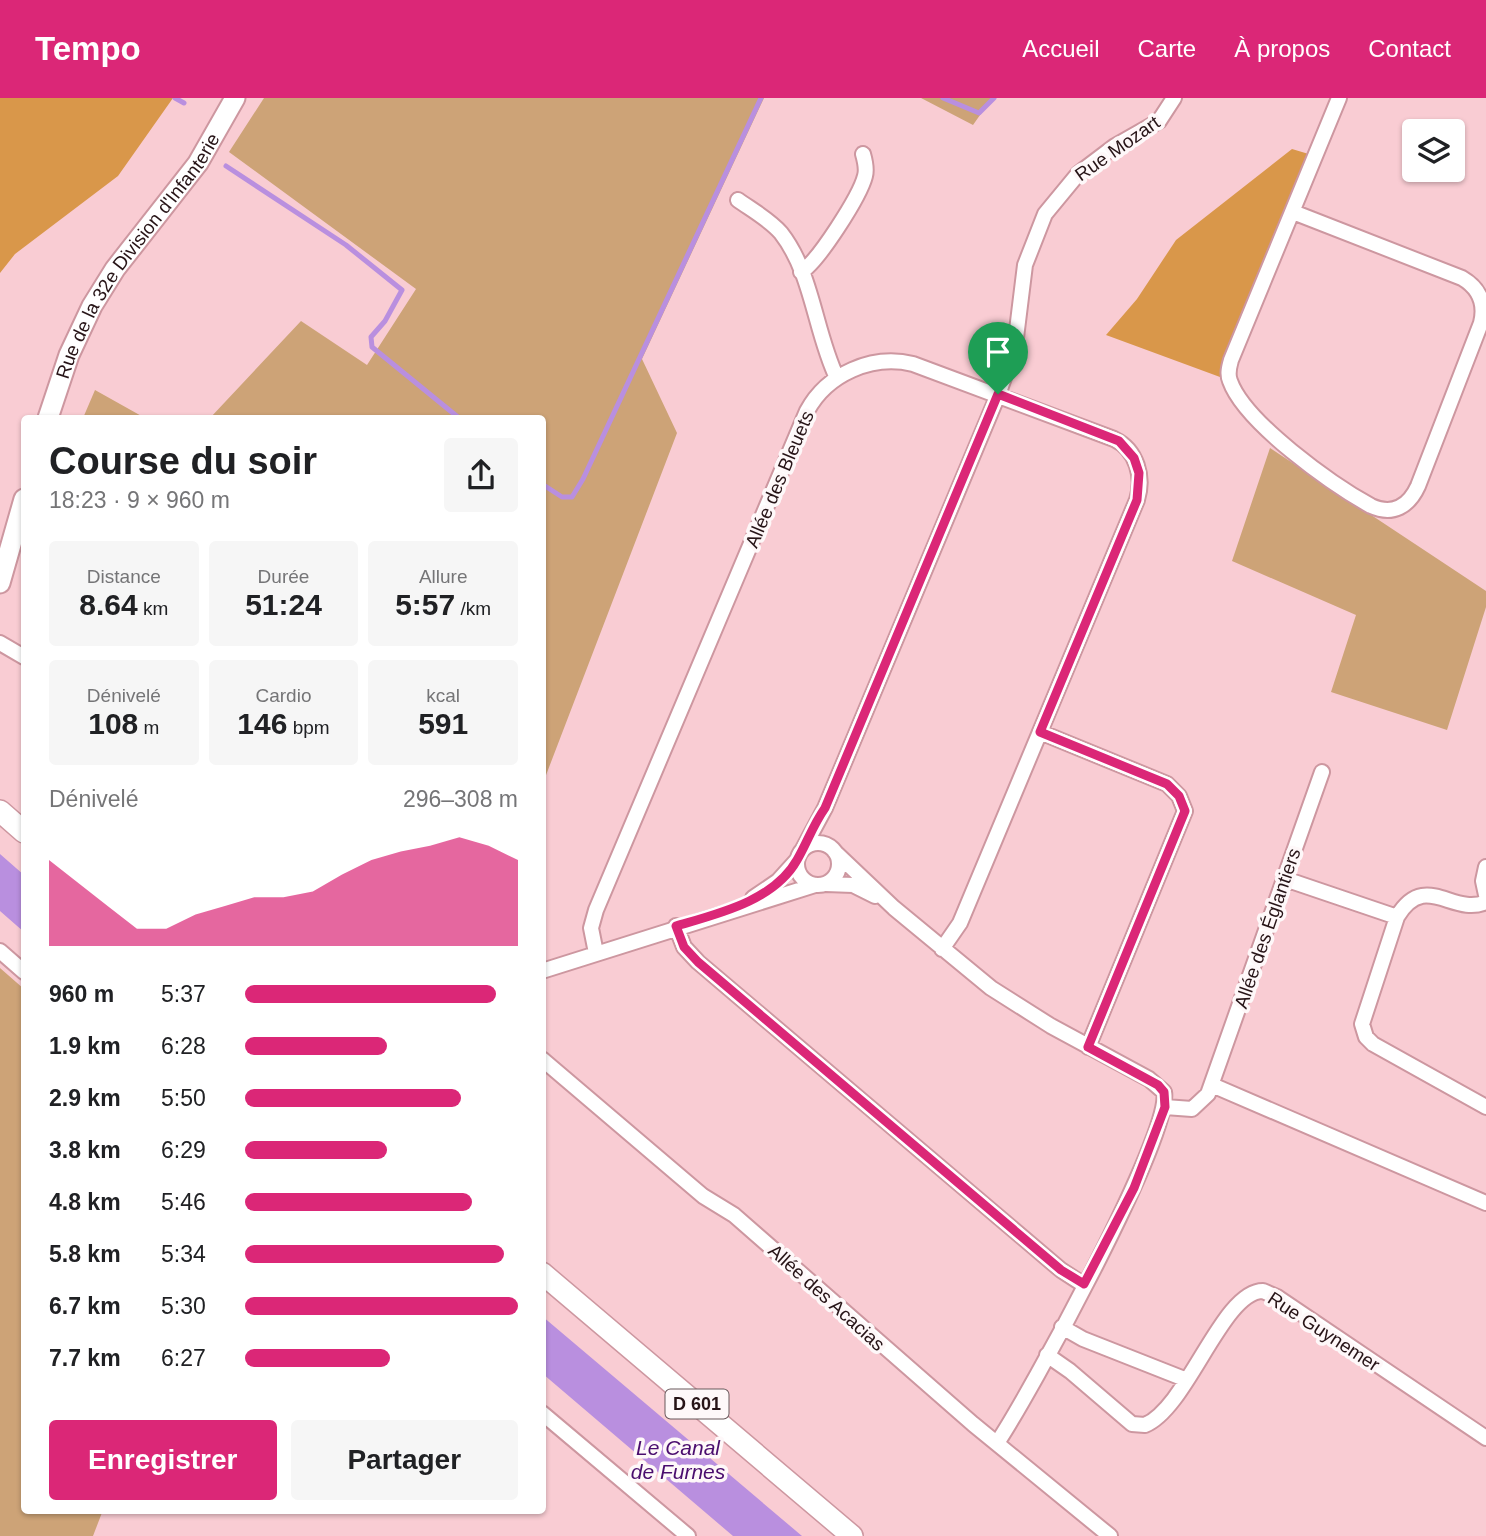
<!DOCTYPE html>
<html lang="fr">
<head>
<meta charset="utf-8">
<style>
  body { margin:0; font-family:Helvetica,sans-serif; background:#f6f6f6; color:#202124; height:100vh; display:flex; flex-direction:column; font-size:26px; white-space:nowrap }
  * { box-sizing:border-box; margin:0 }
  p { font-size:23px; color:#757577 }
  .icon { flex:none; width:38px; height:38px; fill:none; stroke:currentColor; stroke-width:2; stroke-linecap:round; stroke-linejoin:round }
  .map { position:relative; flex:1; overflow:hidden }
  .panel { position:absolute; left:21px; top:317px; width:525px; height:1099px; display:flex; flex-direction:column; background:#fff; border-radius:7px; box-shadow:0 2px 5px #0004 }
  .panel>* { flex:none }
  .buttons { position:absolute; left:1402px; top:21px; display:grid; gap:14px }
  .buttons a { display:grid; place-items:center; width:63px; height:63px; border-radius:7px; background:#fff; box-shadow:0 2px 5px #0004; font-size:35px }
  .pin { position:absolute; display:grid; place-items:center; width:60px; height:60px; color:#fff; margin:-72px -30px; border-radius:50% 50% 50% 0; rotate:-45deg; box-shadow:0 0 7px #0007 }
  .pin .icon { rotate:45deg }
  .round { display:grid; place-items:center; flex:none; width:74px; height:74px; border-radius:7px; background:#f6f6f6 }
  .summary { display:flex; align-items:center; justify-content:space-between; height:119px; padding:0 28px }
  h1 { font-size:38px; font-weight:700; line-height:52px }
  .stats { display:grid; grid-template-columns:repeat(3,1fr); gap:10px; height:119px; padding:7px 28px }
  .stats div { display:grid; align-content:center; border-radius:7px; background:#f6f6f6; text-align:center }
  .stats b { font-size:30px; font-weight:700 }
  .stats small { font-size:19px; font-weight:400 }
  .stats p { font-size:19px }
  .chart { height:196px; padding:14px 28px }
  .chart p { display:flex; justify-content:space-between }
  .chart svg { width:100%; height:126px; margin-top:7px; fill:#db2777; opacity:.7 }
  .action { display:flex; gap:14px; margin-top:auto; padding:14px 28px }
  .action a { flex:1; height:80px; border-radius:7px; background:#db2777; color:#fff; font-size:28px; font-weight:700; line-height:80px; text-align:center }
  .action a+a { background:#f6f6f6; color:#202124 }
  ul { padding:0 28px; list-style:none; font-size:23px }
  li { display:grid; grid-template-columns:112px 84px 1fr; align-items:center; height:52px }
  li i { height:18px; border-radius:9px; background:#db2777 }
  header { display:flex; align-items:center; gap:42px; box-sizing:border-box; height:98px; padding:0 35px; background:#db2777; color:#fff }
  header strong { font-size:33px }
  nav { display:flex; gap:38px; margin-inline-start:auto; font-size:24px }
  .map>svg:first-child { display:block }
  .green { fill:#cda377 }
  .forest { fill:#d9974a }
  .water { fill:#b98fdf }
  .lines { fill:none; stroke-linecap:round; stroke-linejoin:round }
  .stream { stroke:#b98fdf; stroke-width:5 }
  .street-casing { stroke:#cd97a0; stroke-width:18 }
  .secondary-casing { stroke:#cd97a0; stroke-width:23 }
  .primary-casing { stroke:#cd97a0; stroke-width:24 }
  .street { stroke:#fff; stroke-width:14 }
  .secondary { stroke:#fff; stroke-width:19 }
  .primary { stroke:#fff; stroke-width:21 }
  .route-casing { stroke:#fff; stroke-width:14 }
  .route { stroke:#db2777; stroke-width:9 }
  .labels { text-anchor:middle; stroke-width:7; stroke-linejoin:round; paint-order:stroke }
  .shield { fill:#fef8f9; stroke:#68585b; stroke-width:2 }
  .shield-label { font-size:18px; font-weight:bold; fill:#271417 }
  .street-label { font-size:19px; fill:#271417; stroke:#fef8f9 }
  .water-label { font-size:21px; font-style:italic; fill:#4a0d6e; stroke:#fef8f9 }
</style>
</head>
<body>
<header>
<strong>Tempo</strong>
<nav><a>Accueil</a><a>Carte</a><a>À propos</a><a>Contact</a></nav>
</header>
<div class="map">
<svg width="1486" height="1438" viewBox="0 0 1486 1438">
  <rect width="100%" height="100%" fill="#f9ccd3"/>
  <!-- green -->
  <path class="green" d="M264 0H764L642 261 677 335 543 685 542 320H210L301 223 367 267 416 191 229 54Z
    M921 0H992L973 27Z
    M95 292 145 320H83Z
    M1270 350 1486 493V509L1447 632 1331 594 1356 517 1232 463Z
    M0 870 24 891V1412H103L93 1438H0Z"/>
  <!-- forest -->
  <path class="forest" d="M0 0H173L118 78 15 156 0 175Z
    M1292 51 1312 57 1220 279 1106 237 1137 201 1176 142Z"/>
  <!-- water -->
  <path class="water" d="M0 756 24 777V834L0 813Z
    M542 1218 802 1438H733L543 1276Z"/>
  <g class="lines">
    <!-- stream -->
    <path class="stream" d="M175 0 184 5
      M943 0 979 15 994 0
      M226 68 346 147 402 192 385 223 371 239 372 249 459 320
      M542 386 562 399H572L583 381 761 0"/>
    <!-- street casing -->
    <g class="street-casing">
      <path id="street" d="M738 102C752 112 770 122 781 135 813 176 815 235 837 280
        M1293 114 1462 180C1479 190 1486 205 1481 225L1418 388C1409 408 1393 418 1371 408 1333 387 1245 325 1230 283 1227 276 1229 269 1231 262L1339 0
        M801 174C818 164 860 98 865 78 867 71 865 63 863 56
        M0 545 24 559
        M1040 634 1167 686 1179 698 1185 713 1088 949
        M797 766a21 21 0 1 1 42 0a21 21 0 1 1-42 0Z
        M803 751 825 710 998 297 1015 248 1025 167 1045 116 1078 76 1115 48 1159 23 1174 0
        M835 754 894 810 991 890 1051 928 1149 981 1164 994C1173 1035 1028 1299 997 1345
        M1486 769 1483 783 1486 797
        M1285 781 1397 819
        M826 786 853 787 875 798
        M753 800 778 783 797 762
        M1486 804C1453 819 1425 772 1397 819L1362 926 1366 939 1373 946 1486 1009
        M676 828 684 849 698 864 1061 1172 1084 1187
        M0 853 24 874
        M596 855 591 830 596 812 807 313C827 276 872 256 913 266L1114 341C1137 352 1144 379 1137 402L960 825 942 851
        M542 873 815 787
        M542 961 703 1098 734 1117 973 1326 1110 1438
        M1212 987 1486 1105
        M1165 1009 1192 1011 1208 996 1322 674
        M1062 1229 1083 1241 1187 1282
        M1047 1257 1070 1273 1132 1326 1145 1327C1188 1309 1222 1193 1263 1193L1277 1199 1486 1340
        M542 1315 688 1438"/>
    </g>
    <!-- secondary casing -->
    <g class="secondary-casing">
      <g id="secondary">
        <path id="s1" d="M48 320 69 257 92 208 115 171 198 65 235 0"/>
        <path d="M0 485 24 401"/>
      </g>
    </g>
    <!-- primary casing -->
    <g class="primary-casing">
      <path id="primary" d="M0 713 24 734
        M542 1175 852 1438"/>
    </g>
    <!-- street -->
    <use href="#street" class="street"/>
    <!-- secondary -->
    <use href="#secondary" class="secondary"/>
    <!-- primary -->
    <use href="#primary" class="primary"/>
  </g>
  <g class="lines">
    <!-- route casing -->
    <g class="route-casing">
      <path id="route" d="M998 296 1119 343 1134 360 1139 375 1137 402 1040 634 1167 686 1179 698 1185 713 1088 949 1158 987 1164 994 1165 1009 1134 1090 1084 1186 1061 1172 698 864 684 849 676 828C717 816 774 803 797 762 807 745 813 727 825 710Z"/>
    </g>
    <!-- route -->
    <use href="#route" class="route"/>
  </g>
  <g class="labels">
    <!-- shield labels -->
    <rect class="shield" x="665.5" y="1291.5" width="63" height="29" rx="5"/>
    <g class="shield-label">
      <text x="697" y="1312">D 601</text>
    </g>
    <!-- street labels -->
    <g class="street-label">
      <text transform="translate(1117 50) rotate(-35)" y="7">Rue Mozart</text>
      <text dy="7" stroke="none"><textPath href="#s1" startOffset="187">Rue de la 32e Division d'Infanterie</textPath></text>
      <text transform="translate(779 381) rotate(-67)" y="7">Allée des Bleuets</text>
      <text transform="translate(1267 830) rotate(-71)" y="7">Allée des Églantiers</text>
      <text transform="translate(827 1199) rotate(42)" y="7">Allée des Acacias</text>
      <text transform="translate(1324 1233) rotate(33)" y="7">Rue Guynemer</text>
    </g>
    <!-- water labels -->
    <g class="water-label">
      <text x="678" y="1357">Le Canal<tspan x="678" dy="24">de Furnes</tspan></text>
    </g>
  </g>
</svg>
<div class="buttons">
<a><svg class="icon" aria-label="layers" viewBox="0 0 24 24"><path d="M12 4l9 5-9 5-9-5zM3 14l9 5 9-5"/></svg></a>
</div>
<div class="pin" style="left:998px;top:296px;background:#1e9e55"><svg class="icon" aria-label="arrive" viewBox="0 0 24 24"><path d="M6 21V4h12l-3 4 3 4H6"/></svg></div>
<section class="panel">
<div class="summary"><div><h1>Course du soir</h1><p>18:23 · 9 × 960 m</p></div><a class="round"><svg class="icon" aria-label="share" viewBox="0 0 24 24"><path d="M12 15V3M7 8l5-5 5 5M5 13v7h14v-7"/></svg></a></div>
<div class="stats">
<div><p>Distance</p><b>8.64<small> km</small></b></div>
<div><p>Durée</p><b>51:24</b></div>
<div><p>Allure</p><b>5:57<small> /km</small></b></div>
</div>
<div class="stats">
<div><p>Dénivelé</p><b>108<small> m</small></b></div>
<div><p>Cardio</p><b>146<small> bpm</small></b></div>
<div><p>kcal</p><b>591</b></div>
</div>
<div class="chart"><p><span>Dénivelé</span>296–308 m</p>
<svg viewBox="0 0 160 44" preserveAspectRatio="none"><path d="M0 44V14L10 22L20 30L30 38L40 38L50 33L60 30L70 27L80 27L90 25L100 19L110 14L120 11L130 9L140 6L150 9L160 14V44z"/></svg>
</div>
<ul>
<li><b>960 m</b>5:37<i style="width:92%"></i></li>
<li><b>1.9 km</b>6:28<i style="width:52%"></i></li>
<li><b>2.9 km</b>5:50<i style="width:79%"></i></li>
<li><b>3.8 km</b>6:29<i style="width:52%"></i></li>
<li><b>4.8 km</b>5:46<i style="width:83%"></i></li>
<li><b>5.8 km</b>5:34<i style="width:95%"></i></li>
<li><b>6.7 km</b>5:30<i style="width:100%"></i></li>
<li><b>7.7 km</b>6:27<i style="width:53%"></i></li>
</ul>
<div class="action"><a>Enregistrer</a><a>Partager</a></div>
</section>
</div>
</body>
</html>
